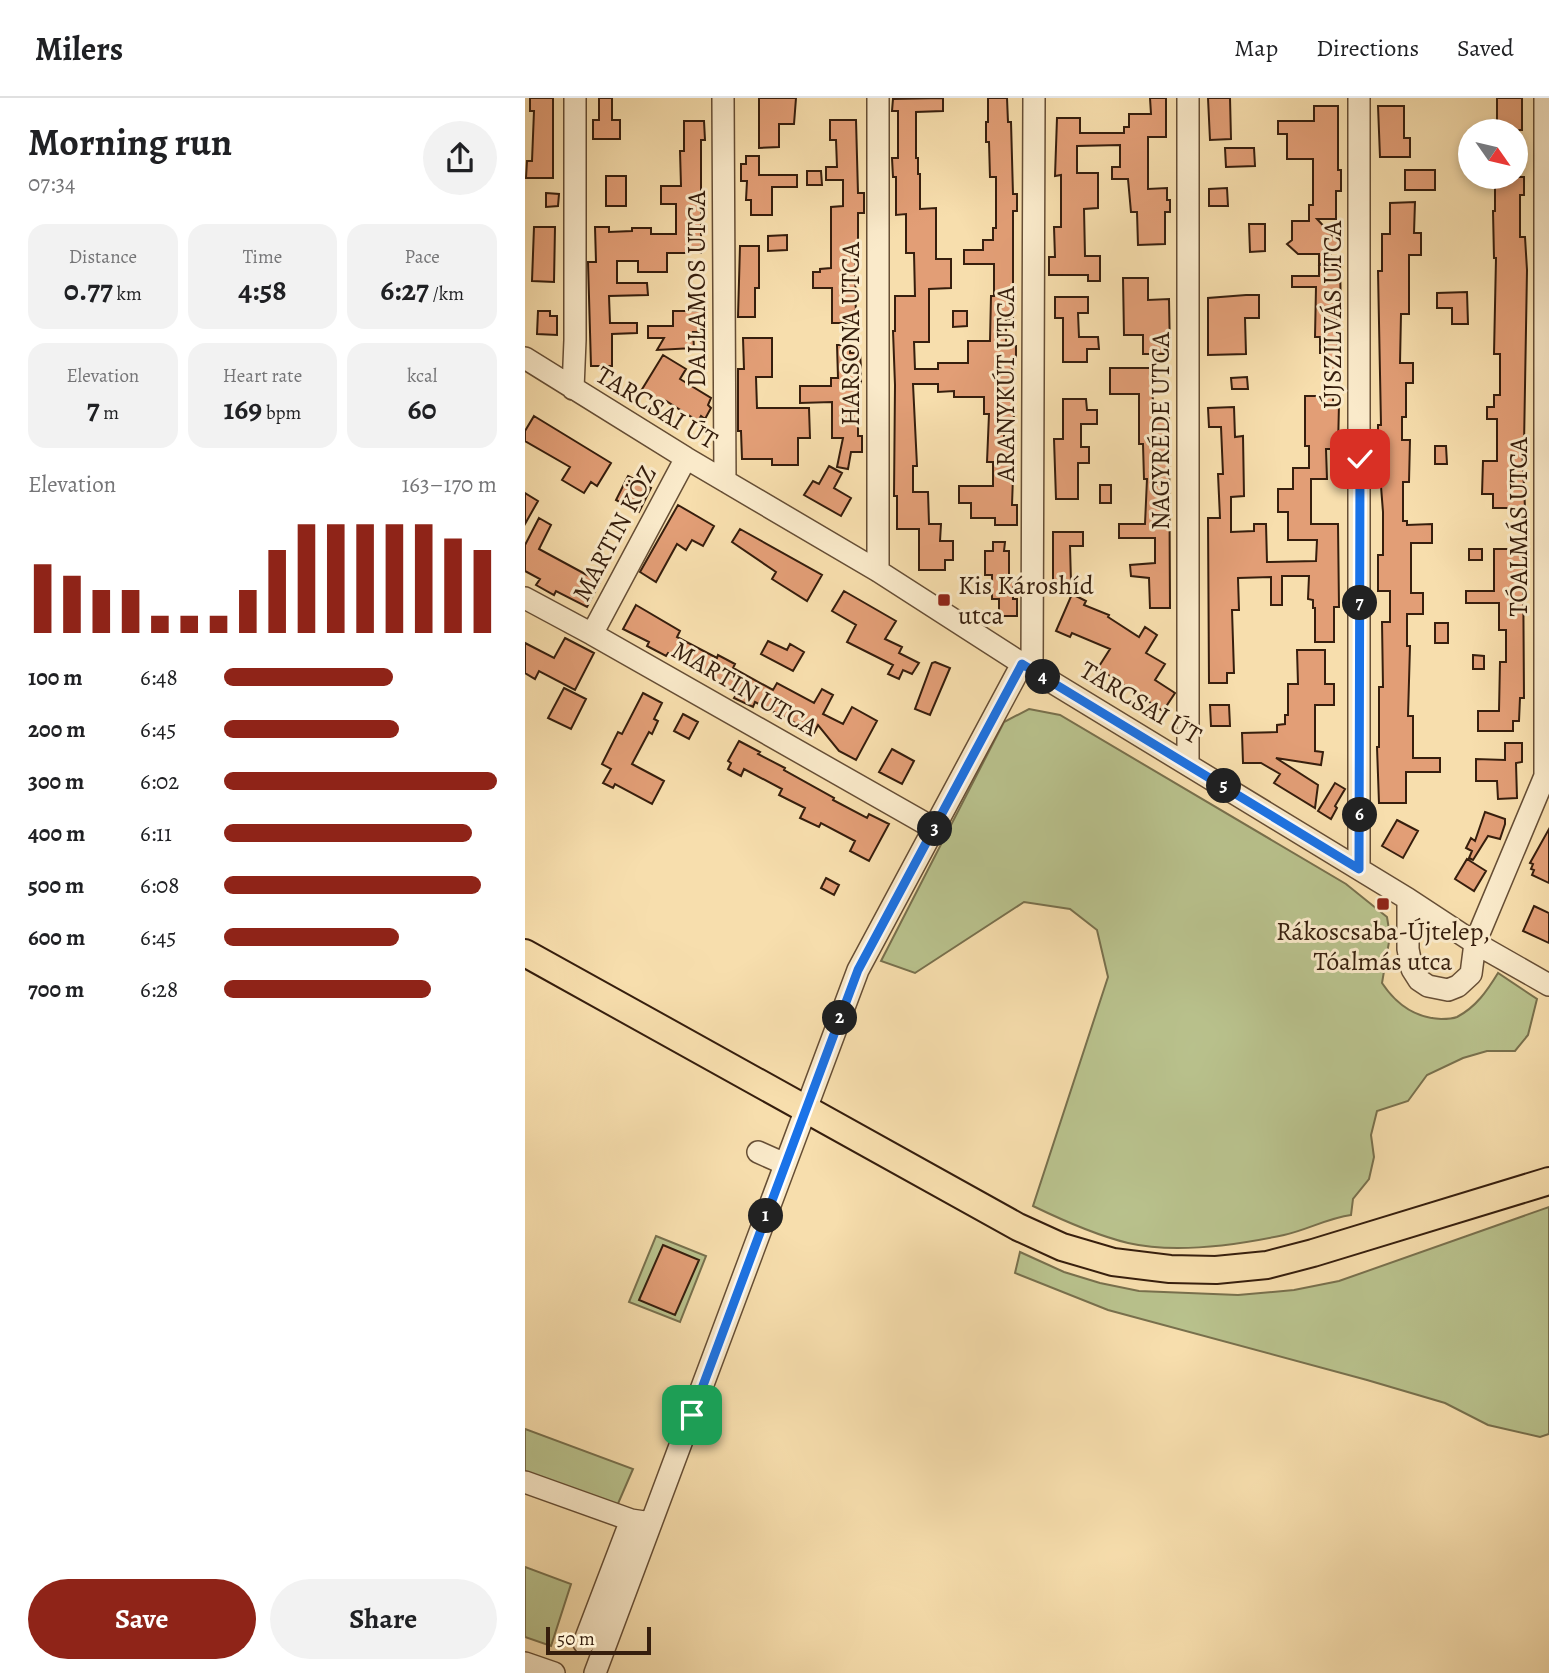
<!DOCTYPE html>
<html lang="en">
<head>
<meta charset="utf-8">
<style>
  body { margin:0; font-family:Alegreya,serif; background:#f2f2f2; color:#202124; height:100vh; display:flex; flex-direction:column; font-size:26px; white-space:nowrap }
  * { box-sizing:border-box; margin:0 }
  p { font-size:23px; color:#757577 }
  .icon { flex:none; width:38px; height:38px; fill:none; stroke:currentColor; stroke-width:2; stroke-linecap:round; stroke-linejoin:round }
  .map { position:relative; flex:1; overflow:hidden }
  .details { display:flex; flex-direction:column; background:#fff; width:525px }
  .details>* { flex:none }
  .needle { width:46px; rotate:124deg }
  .fabs { position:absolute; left:933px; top:21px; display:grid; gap:14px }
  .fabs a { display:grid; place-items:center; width:70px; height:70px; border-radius:50%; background:#fff; box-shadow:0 4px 10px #0003; font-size:35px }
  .scale { position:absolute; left:21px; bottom:18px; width:105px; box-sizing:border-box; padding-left:7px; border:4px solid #361e0d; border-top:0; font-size:19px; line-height:24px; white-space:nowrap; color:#361e0d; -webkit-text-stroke:5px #faeaca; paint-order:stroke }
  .pin { position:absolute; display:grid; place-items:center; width:60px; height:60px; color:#fff; margin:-30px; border-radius:14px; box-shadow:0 4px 10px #0006 }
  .km { position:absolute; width:35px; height:35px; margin:-18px; border-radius:50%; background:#222; color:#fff; font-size:19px; line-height:35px; text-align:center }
  .round { display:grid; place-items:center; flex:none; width:74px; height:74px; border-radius:37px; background:#f2f2f2 }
  .head { display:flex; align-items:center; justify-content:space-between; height:119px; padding:0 28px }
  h1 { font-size:38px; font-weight:700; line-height:52px }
  .stats { display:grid; grid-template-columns:repeat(3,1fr); gap:10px; height:119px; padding:7px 28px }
  .stats div { display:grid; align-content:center; border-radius:18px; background:#f2f2f2; text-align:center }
  .stats b { font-size:30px; font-weight:700 }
  .stats small { font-size:19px; font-weight:400 }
  .stats p { font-size:19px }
  .chart { height:196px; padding:14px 28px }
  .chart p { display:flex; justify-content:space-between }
  .chart svg { width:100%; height:126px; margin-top:7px; stroke:#8f2418; stroke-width:6 }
  .button { display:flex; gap:14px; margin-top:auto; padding:14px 28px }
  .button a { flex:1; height:80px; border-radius:42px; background:#8f2418; color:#fff; font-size:28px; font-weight:700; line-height:80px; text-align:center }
  .button a+a { background:#f2f2f2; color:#202124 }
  ul { padding:0 28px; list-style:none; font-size:23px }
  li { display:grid; grid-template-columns:112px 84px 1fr; align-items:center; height:52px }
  li i { height:18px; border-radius:9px; background:#8f2418 }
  header { display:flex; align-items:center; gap:42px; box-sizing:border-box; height:98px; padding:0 35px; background:#fff; border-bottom:2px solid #e0e0e0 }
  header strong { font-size:33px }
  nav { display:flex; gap:38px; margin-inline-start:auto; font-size:24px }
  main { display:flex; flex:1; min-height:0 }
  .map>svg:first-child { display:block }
  .green { fill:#b9c28d; stroke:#78704d; stroke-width:2 }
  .building { fill:#e29e76; stroke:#361e0d; stroke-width:2 }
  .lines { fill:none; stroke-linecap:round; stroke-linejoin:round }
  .minor-casing { stroke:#664e35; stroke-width:24 }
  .major-casing { stroke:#361e0d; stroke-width:30 }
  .minor { stroke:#faeaca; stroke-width:21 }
  .major { stroke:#f7dead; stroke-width:26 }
  .route-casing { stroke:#fff; stroke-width:14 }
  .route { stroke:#1a73e8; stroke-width:9 }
  .poi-dot { fill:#8f2418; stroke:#faeaca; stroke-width:2.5 }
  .labels { text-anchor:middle; stroke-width:6; stroke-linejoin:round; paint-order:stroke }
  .street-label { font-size:26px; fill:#361e0d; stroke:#faeaca }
  .poi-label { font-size:26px; fill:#361e0d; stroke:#faeaca; text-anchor:start }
</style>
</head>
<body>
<header>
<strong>Milers</strong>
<nav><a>Map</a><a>Directions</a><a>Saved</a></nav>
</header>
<main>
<section class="details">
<div class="head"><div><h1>Morning run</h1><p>07:34</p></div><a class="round"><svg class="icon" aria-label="share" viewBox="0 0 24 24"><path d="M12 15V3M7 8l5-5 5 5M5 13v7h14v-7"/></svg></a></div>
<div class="stats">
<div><p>Distance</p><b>0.77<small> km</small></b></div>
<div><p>Time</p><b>4:58</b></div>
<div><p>Pace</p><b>6:27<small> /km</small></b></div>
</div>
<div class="stats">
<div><p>Elevation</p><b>7<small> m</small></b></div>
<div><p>Heart rate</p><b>169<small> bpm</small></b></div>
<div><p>kcal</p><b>60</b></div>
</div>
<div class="chart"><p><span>Elevation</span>163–170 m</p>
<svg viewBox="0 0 160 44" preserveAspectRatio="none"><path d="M5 44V20M15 44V24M25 44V29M35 44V29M45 44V38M55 44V38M65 44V38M75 44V29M85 44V15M95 44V6M105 44V6M115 44V6M125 44V6M135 44V6M145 44V11M155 44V15"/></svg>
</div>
<ul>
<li><b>100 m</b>6:48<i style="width:62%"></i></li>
<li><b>200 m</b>6:45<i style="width:64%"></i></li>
<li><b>300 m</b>6:02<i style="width:100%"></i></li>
<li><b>400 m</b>6:11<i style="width:91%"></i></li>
<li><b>500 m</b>6:08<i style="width:94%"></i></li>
<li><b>600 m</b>6:45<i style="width:64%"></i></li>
<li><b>700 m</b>6:28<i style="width:76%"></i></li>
</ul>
<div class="button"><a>Save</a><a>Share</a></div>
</section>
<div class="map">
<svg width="1024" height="1575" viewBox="0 0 1024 1575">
  <rect width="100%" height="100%" fill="#f7dead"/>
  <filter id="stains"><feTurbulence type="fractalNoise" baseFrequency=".00286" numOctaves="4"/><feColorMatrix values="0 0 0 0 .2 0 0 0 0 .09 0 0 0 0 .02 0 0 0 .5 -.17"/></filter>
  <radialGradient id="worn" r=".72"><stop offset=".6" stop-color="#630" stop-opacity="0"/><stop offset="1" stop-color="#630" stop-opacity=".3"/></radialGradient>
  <!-- green -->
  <path class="green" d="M504 611 535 617 821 786 862 819 865 838 857 885C871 906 889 920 916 921 921 921 927 921 932 919 951 909 962 893 973 875L1012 901 1003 937 990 953H962L938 960 902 977 883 1003 852 1013 846 1037 849 1059 844 1081 828 1101 826 1117C803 1120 782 1132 759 1137 712 1147 651 1156 603 1145 570 1137 539 1123 508 1108L583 879 572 832 545 811 499 804 390 875 356 863 479 624Z
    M1024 1109V1336L1015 1339 963 1327 920 1305 842 1282 583 1212 490 1175 495 1154 539 1174 575 1185 614 1193 713 1197 769 1192 814 1183Z
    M131 1138 181 1158 155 1224 104 1204Z
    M0 1331 108 1371 92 1408 0 1374Z
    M0 1469 46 1486 26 1548 0 1539Z"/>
  <!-- building -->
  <path class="building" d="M5 0H28V80H1L2 63H7L9 13H5Z
    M74 0H87V22H95V41H68V22H74Z
    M234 0H271L269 26H254V49L234 50Z
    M418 0V13L391 14V60H393V76H395V111L411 110V161H426V190L404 191V244H389L390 271H413V265H443V243H465L466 198H469V166H439V152H458V142H468V130H471V79H465L464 44H461V24H463V0H482L483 24H486L488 96H492V113H488V221H481V248H491V261H487L489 325H479V350H489L487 407H492V427H470V420H446V405H434V388H468V364H462L464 316H459V299H429V293L413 294V286H388L392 368H388V394H403L404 426H416L415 443H428V462H420V472H394V431H372V398H369L370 287 368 233H370V198H390L389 155H381V116L371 117V79H368L367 60H373V13H367L368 1Z
    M625 0H641V39H623V91L642 90V102H645V114H640V146L613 147 612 114H606L603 81H587V69H595V47L552 48V75H573V110L559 111 560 158H575V183H563V177H524V159H530L529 129H536V77L530 78 532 20H555V35H599V29H604V16H626Z
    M683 0H705L706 41 685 42Z
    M972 0H997V32H972Z
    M789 8H813V72H816V93H811V121H792L815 146 795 167H815L816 219H812L814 283H801V255H795V239H790L791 189H767V178H794V156H773L762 146 767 142V123H784V107H788V61H762V36H753V23H789Z
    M853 8H879V40H885V59H855Z
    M305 22H331L333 95H339V115H333V155H330L331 225H307V190H288V174H295V171L306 170V109L318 108V82H301V69H312L311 42H305Z
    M159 23H179L180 42H176V155H142V174H113V163H92V185H122L123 197 84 198 85 225H112V235L87 236V268H66L63 164H71L70 129H84V134L107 133V130H126V136H151V106H136V88H156L155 53H159Z
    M700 50H729L730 68 701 69Z
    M221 58H234V77H272V89H247V117H226V102H221L222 83H216V66H221Z
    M880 72H910V92H880Z
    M282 73H296L297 87H282Z
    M81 78H101V108H81Z
    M979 79H999V97H995V139H1000L1002 172 999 347H997L1000 410H968V396H957L958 363H972V321H962V309H969V297H975V256H969L971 160H969L968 113H970V80Z
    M702 90 703 108H684V91Z
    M21 95 34 96 33 108 21 109Z
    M890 104 889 135H896V157H884V216H876L875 265H888V285H881V319H877V342H885L884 384H878V423H882V427L907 426V445H886V495H898V516H882V548H885L883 618H888V660H915V674H881V705H854L852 649H854V589H858L857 524H865V493H853V457H858V414L853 350V327H856L853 173H857V136H865V105Z
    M724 126H740V153L725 154Z
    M9 129H30L29 184 7 183Z
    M262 137V152L243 153V138Z
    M215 148H234V190H230V219H213Z
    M598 180H623V202L644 201 645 256H618V237H599Z
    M942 194 943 226H927V210H912V195Z
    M721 197H734V220H720L721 256 683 257V200Z
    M530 199H563V215H553L554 239H573L574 251H562V264H538V220H530Z
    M13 213H25V218H32V237L12 236Z
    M148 213H176V234H168L169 250 132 252 139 240H123V228H148Z
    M428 213H442V228L428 229Z
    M218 240H247V279H231L232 310H284L285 340H273V367H247V361H217L216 333H213V271H219Z
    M312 247H325V255H335L336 270V296H333V338H337V354H326L323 371 312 369 318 340H307V304L275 305V288H306V280H313Z
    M138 257 161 271 155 281 186 300 183 307 186 310 180 321 176 318 173 323 141 303 139 307 116 293Z
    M585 270H627L628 308H637V314H644L645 510H625L624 480 606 478 605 467 630 465V440H594V426H620L622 381H619L618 346H614V296H585Z
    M722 279 723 291H707L706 280Z
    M780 298H808V305H814L813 351H801L802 381H786V426H813L814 509H809V544H790V510H788V502L783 501 784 478H757V507H746V479L713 480 714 512H707L709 575H702V585H684L683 420H695L693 376H698L696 329H684L683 310 709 309 710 339 718 338 719 398 706 399V434L729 433V426H741L742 464 791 463 792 442H763V414H753V391H768V370H784V348H780Z
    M538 301H561L562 312H572V326H556V349H564V365H553V401H531L529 341H538Z
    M9 318 86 365 72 388 66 384 59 395 37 382 45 369 0 343V333Z
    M910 348H921L922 366H910Z
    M304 368 317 375 309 390 326 400 316 418 279 397 288 383 294 386Z
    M103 378 126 390 114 414 91 402Z
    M575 387H586V405H575Z
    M0 395 13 403 0 426Z
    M153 407 189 428 178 448 167 442 161 452 152 446 131 484 115 474Z
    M14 420 26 427 14 451 75 484 62 509 31 493 29 497 11 487 15 481 0 473V447Z
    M215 431 297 477 282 503 247 481 251 474 207 444Z
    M528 434H558V448H545L546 484H528Z
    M468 444H480L479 453H484V484H488V501H492V518H474V501H467V477H460V453H468Z
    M944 451H957V462H944Z
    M969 451H998L999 600H995L994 623H988V633H953V613H974L975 564H981V532H974V505H941V493H969Z
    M319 493 371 523 360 541 377 549 374 555 394 565 387 576 378 572 374 581 363 576 368 567 322 544 331 527 307 513Z
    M547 496 561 503 559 507 584 517 583 519 614 539 620 529 632 537 621 555 640 566 630 582 650 595 638 613 573 570 585 551 547 535 545 539 531 533Z
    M111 507 155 533 152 539 192 560 193 557 210 566 208 570 248 592 252 585 289 605 297 591 308 597 298 616 318 626 327 609 352 623 331 662 314 653 293 627 289 635 230 604 228 609 209 600 213 594 182 578 183 576 143 555 141 558 122 548 124 544 98 531Z
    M910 525H923V545H910Z
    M40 540 69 555 50 592 14 573 10 581 0 575V545L29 560Z
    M243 543 262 552 265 546 279 554 268 573 236 556Z
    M772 552H800V586H809V607H790V653L798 654 796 667 751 660 793 687 790 710 749 685 755 676 736 665H718L717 635 752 634V627L760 626V617H763V586H773Z
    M948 557 959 558V571H948Z
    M410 564 425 570 405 617 390 611 407 565Z
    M39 590 61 601 46 631 23 620Z
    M118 595 137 605 129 621 133 623 127 636 124 634 107 666 139 683 127 706 90 686 88 690 78 685 86 671 77 666 93 634 97 636Z
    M685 607H704L705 628H686Z
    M158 616 173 624 164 641 149 633Z
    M214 643 235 654 233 656 260 670 259 672 309 700 308 702 342 720 344 716 364 726 344 763 325 753 330 743 296 725 294 729 275 720 280 710 254 697 257 691 219 671 216 678 203 671 206 665 203 663Z
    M980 645H997V664L991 665 992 700 973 701 972 683H951V661L980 662Z
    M367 651 389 663 377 686 354 674Z
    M810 685 820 691 810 708 812 710 806 721 793 713Z
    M960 714 980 721V726L975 741 963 738 948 762 944 760 947 753 941 750 946 740 950 743Z
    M872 722 893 733 878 760 857 748Z
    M1024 731V785L1007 777 1009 772 1006 771 1008 766 1005 765Z
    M942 761 961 773 949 793 930 781Z
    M301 780 314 787 309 797 296 790Z
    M1009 808 1024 815V845L998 833Z
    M138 1147 174 1162 150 1217 114 1202Z"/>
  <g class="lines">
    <!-- minor casing -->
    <g class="minor-casing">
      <path id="minor" d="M198 0 200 383
        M0 260 161 360 353 473 507 572 883 801 950 845 1024 887
        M48 291 50 242V0
        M353 473V0
        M0 500 67 536 410 731
        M67 536 161 360
        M507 572 509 0
        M663 665V0
        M834 771V0
        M883 801V851L887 871 894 882 903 888 923 892 933 888 946 876 950 845 1020 678V0
        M233 1054 260 1066
        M0 1384 106 1422 126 1425
        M59 1545 106 1422
        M0 1565 29 1575
        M70 1575 333 872 497 566"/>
    </g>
    <!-- major casing -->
    <g class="major-casing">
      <path id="major" d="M0 855 493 1129 537 1149 588 1164 645 1171 691 1172 742 1167 788 1155 1024 1083"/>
    </g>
    <!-- minor -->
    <use href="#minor" class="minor"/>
    <!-- major -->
    <use href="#major" class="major"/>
  </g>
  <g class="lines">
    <!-- route casing -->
    <g class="route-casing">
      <path id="route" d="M167 1317 333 872 497 566 834 771 835 361"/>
    </g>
    <!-- route -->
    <use href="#route" class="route"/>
  </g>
  <!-- markers -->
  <g class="poi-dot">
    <rect x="412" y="495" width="14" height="14" rx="3.5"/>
    <rect x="851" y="799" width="14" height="14" rx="3.5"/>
  </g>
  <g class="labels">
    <!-- street labels -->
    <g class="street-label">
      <text transform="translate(171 191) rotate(-90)" y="9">DALLAMOS UTCA</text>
      <text transform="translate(807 217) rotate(-90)" y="9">ÚJSZILVÁS UTCA</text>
      <text transform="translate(325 236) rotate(-90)" y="9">HARSONA UTCA</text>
      <text transform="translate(480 286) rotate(-90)" y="9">ARANYKÚT UTCA</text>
      <text transform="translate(132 309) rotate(31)" y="9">TARCSAI ÚT</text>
      <text transform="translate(635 333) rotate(-90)" y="9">NAGYRÉDE UTCA</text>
      <text transform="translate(993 429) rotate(-90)" y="9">TÓALMÁS UTCA</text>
      <text transform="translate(89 435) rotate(-62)" y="9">MARTIN KÖZ</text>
      <text transform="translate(220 590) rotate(30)" y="9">MARTIN UTCA</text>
      <text transform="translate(616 604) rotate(31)" y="9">TARCSAI ÚT</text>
    </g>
    <!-- poi labels -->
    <g class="poi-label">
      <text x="433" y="496">Kis Károshíd<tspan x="433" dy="30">utca</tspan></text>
      <text x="858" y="842" text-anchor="middle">Rákoscsaba-Újtelep,<tspan x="858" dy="30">Tóalmás utca</tspan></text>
    </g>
  </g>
  <rect width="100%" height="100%" filter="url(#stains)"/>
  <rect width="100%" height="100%" fill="url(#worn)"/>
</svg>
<div class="fabs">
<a><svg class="needle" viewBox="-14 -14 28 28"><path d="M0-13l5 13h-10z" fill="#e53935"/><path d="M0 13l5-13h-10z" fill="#757577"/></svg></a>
</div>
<div class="scale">50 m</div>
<div class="pin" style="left:167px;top:1317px;background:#1e9e55"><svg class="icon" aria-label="arrive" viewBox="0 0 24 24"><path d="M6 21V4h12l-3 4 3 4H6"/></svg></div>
<div class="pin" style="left:835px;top:361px;background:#d93025"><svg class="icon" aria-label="check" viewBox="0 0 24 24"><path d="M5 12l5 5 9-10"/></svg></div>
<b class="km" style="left:241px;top:1118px">1</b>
<b class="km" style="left:315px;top:920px">2</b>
<b class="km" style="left:410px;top:731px">3</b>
<b class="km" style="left:518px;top:579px">4</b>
<b class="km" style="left:699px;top:688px">5</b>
<b class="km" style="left:835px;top:717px">6</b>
<b class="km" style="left:835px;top:505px">7</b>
</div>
</main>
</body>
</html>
